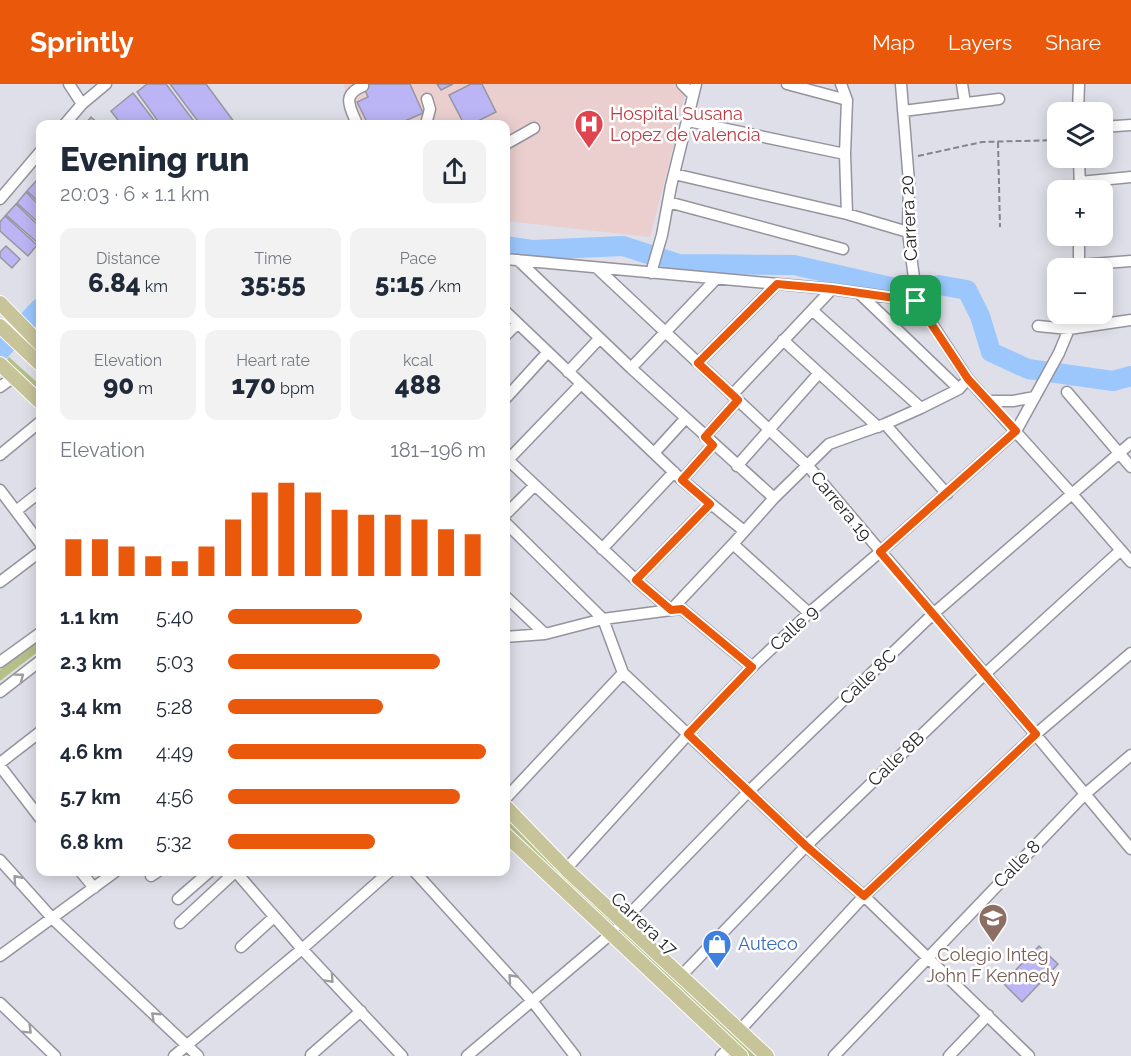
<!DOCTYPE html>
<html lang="en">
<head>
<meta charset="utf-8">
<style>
  body { margin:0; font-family:Raleway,sans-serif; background:#f2f2f3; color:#1f2937; height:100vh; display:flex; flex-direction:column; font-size:22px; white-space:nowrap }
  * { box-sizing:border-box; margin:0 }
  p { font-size:20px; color:#747a83 }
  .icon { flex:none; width:33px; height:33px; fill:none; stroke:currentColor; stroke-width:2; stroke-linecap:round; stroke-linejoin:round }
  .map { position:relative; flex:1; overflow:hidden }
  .side { position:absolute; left:36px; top:36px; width:474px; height:756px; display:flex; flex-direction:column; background:#fff; border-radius:12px; box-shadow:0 3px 15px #0003 }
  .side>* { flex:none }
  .controls { position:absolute; left:1047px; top:18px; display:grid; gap:12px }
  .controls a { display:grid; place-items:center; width:66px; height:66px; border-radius:12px; background:#fff; box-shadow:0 3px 15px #0003; font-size:30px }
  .pin { position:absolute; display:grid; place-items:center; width:51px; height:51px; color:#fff; margin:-26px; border-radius:12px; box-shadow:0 3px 9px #0006 }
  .round { display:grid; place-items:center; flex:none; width:63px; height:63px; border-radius:12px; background:#f2f2f3 }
  .summary { display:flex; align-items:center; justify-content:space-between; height:102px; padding:0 24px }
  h1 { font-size:33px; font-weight:800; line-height:45px }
  .figures { display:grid; grid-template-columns:repeat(3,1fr); gap:9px; height:102px; padding:6px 24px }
  .figures div { display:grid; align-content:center; border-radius:12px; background:#f2f2f3; text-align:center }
  .figures b { font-size:26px; font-weight:800 }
  .figures small { font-size:16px; font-weight:400 }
  .figures p { font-size:16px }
  .chart { height:168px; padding:12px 24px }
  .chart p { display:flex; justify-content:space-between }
  .chart svg { width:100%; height:108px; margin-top:6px; stroke:#ea580c; stroke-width:6 }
  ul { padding:0 24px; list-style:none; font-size:20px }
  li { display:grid; grid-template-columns:96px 72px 1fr; align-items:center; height:45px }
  li i { height:15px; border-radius:8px; background:#ea580c }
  header { display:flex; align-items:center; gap:36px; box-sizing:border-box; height:84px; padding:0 30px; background:#ea580c; color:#fff }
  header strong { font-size:28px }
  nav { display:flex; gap:33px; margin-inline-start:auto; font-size:21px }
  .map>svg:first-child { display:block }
  .medical { fill:#eacfce }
  .green { fill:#b5c087 }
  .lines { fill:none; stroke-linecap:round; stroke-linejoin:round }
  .river { stroke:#9bc7fd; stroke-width:20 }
  .building { fill:#bbb4f5; stroke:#9796a0; stroke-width:1.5 }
  .minor-casing { stroke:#95949e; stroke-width:13 }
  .major-casing { stroke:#fff; stroke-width:16 }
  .path { stroke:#84848b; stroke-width:2; stroke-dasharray:6 3; stroke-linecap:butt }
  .minor { stroke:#fff; stroke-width:10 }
  .major { stroke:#c8c49a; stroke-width:14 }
  .oneway { stroke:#9d9d9f }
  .route-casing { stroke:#fff; stroke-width:12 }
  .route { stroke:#ea580c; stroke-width:8 }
  .labels { text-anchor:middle; stroke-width:5; stroke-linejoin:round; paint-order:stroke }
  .health-label { font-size:18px; fill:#be3a42; stroke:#fff; text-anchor:start }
  .street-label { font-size:18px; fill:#252529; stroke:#fff }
  .shop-label { font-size:18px; fill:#366cbe; stroke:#fff; text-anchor:start }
  .education-label { font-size:18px; fill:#785e54; stroke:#fff }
</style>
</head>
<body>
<header>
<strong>Sprintly</strong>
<nav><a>Map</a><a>Layers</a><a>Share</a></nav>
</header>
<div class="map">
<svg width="1131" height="972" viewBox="0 0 1131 972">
  <rect width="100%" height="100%" fill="#dfdfe9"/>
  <!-- medical -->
  <path class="medical" d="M344 0H676L685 10 666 92 650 153 506 137V40H352Z"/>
  <!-- green -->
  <path class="green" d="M9 273 40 301V309L6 277Z
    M40 555V566L0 597V586Z
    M506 735 756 972H743L506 747Z"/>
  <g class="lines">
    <!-- river -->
    <path class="river" d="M506 162 532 166 623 162 679 180 794 181 913 208 939 201 967 206 980 232 991 268 1028 285 1113 297 1131 292
      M0 267 40 224"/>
  </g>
  <!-- building -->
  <path class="building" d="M147 0H166L196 40H160L137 8Z
    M170 0H206L235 39 200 40Z
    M362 0H410L423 29 398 40H368L357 18 368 13Z
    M437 0H453L441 6Z
    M471 0H482L496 28 472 40H464L449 11Z
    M133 9 157 40H121L111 27Z
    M91 33 99 40H85Z
    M37 96 40 99V119L27 107Z
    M26 108 40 122V140L17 119Z
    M16 120 40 143 39 160 6 131Z
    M5 132 37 161 28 172 0 147V138Z
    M6 162 20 175 12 184 0 173V168Z
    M1039 862 1058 880 1022 918 1003 899Z"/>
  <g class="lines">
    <!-- minor casing -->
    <g class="minor-casing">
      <path id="minor" d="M69 0 82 20
        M682 0 693 11
        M787 0 847 16
        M841 0 847 16 845 70 847 130
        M901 0 909 98 908 148 917 217 968 295 1072 410 1131 478
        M962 0 965 19
        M903 27 999 15
        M1078 28 1079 0
        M688 37 845 70
        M65 40 82 20 106 0
        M357 40C350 23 341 11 363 2
        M426 40 430 25 427 15
        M1102 43 1131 41
        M506 60 534 44
        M1079 74 1080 106
        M674 90 847 130 908 148
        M1080 98 1131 93
        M0 115 40 68
        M668 118 843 165
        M506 175 832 205 917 217
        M518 176 631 284 774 414
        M1079 181 1131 177
        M597 184 808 382 985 590 1131 765
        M1079 184V152
        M651 189 662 151 671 102 696 0
        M860 210 959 305
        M812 226 921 324
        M506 228 682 396 744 447
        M1038 242 1069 245 1131 236
        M506 251 517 240
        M783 256 878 343
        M698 279 777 200
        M631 284 716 195
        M568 288 599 255
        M0 303 14 293
        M1067 308 1131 383
        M732 311 832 205
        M506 314 547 269
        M988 317H1013L1035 313
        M885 340 947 410
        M705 353 738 316
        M654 369 685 335
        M0 371 40 338
        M506 374 636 496 671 526 682 525 752 583
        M506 378 581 300
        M737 382 819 289
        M682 396 713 361
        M0 406 40 459
        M16 427 40 408
        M506 430 534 402
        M506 439 603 535 623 589 806 762 864 812 1029 972
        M733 460 809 529
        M602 465 674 388
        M636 496 710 420
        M0 498 37 470H40
        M506 513 545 550
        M506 553 545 550 603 535 671 526 733 460 774 414 829 360 885 340 921 324 959 305 968 295
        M0 578 40 549
        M0 608 40 577
        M0 679 40 648
        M0 682 40 734
        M506 714 623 589
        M0 776 53 835 198 972
        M566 785 702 635 752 583 809 529 880 468 1016 347 1059 269 1069 245 1072 230
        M81 788 94 804
        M236 788 302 865 402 972
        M415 788 533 918 575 972
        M151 792 157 788
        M178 815 209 788
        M180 839 235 788
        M619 841 748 708 933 530 1131 359
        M241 863 274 833
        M0 872 115 788
        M681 892 806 762 985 590 1121 466
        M0 919 55 972
        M740 946 864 812 1036 650 1131 569
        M311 971 361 927
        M174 972 302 865 389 788
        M467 972 605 855
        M721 972 731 962
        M834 972 1084 711 1131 671
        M949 972 988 931"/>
    </g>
    <!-- major casing -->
    <g class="major-casing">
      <path id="major" d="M0 219 40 260
        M0 242 40 280
        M0 280 40 318
        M506 723 566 785 767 972
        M506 751 741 972"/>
    </g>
    <!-- path -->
    <path class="path" d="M998 58 1000 143
      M918 72 982 58 1058 56"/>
    <!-- minor -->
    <use href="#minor" class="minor"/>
    <!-- major -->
    <use href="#major" class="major"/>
  </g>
  <!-- one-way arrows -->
  <defs><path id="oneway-chevron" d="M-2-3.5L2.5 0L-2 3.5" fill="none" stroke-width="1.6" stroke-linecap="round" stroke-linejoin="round" transform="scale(1.5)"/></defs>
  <g class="oneway">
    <use href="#oneway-chevron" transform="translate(20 593) rotate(-37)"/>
    <use href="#oneway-chevron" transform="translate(17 795) rotate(-132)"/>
    <use href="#oneway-chevron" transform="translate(512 894) rotate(-132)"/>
    <use href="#oneway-chevron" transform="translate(330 895) rotate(47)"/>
    <use href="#oneway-chevron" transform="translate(155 932) rotate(-137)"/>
    <use href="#oneway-chevron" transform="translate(28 946) rotate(44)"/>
  </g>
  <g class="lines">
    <!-- route casing -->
    <g class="route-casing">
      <path id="route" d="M777 200 832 205 916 217 968 295 1016 347 880 468 1036 650 864 812 806 762 688 650 752 583 682 525 671 526 636 496 710 420 682 396 713 361 705 353 738 316 698 279Z"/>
    </g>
    <!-- route -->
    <use href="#route" class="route"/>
  </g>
  <!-- icons -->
  <defs>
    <g id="hospital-pin" transform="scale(1.5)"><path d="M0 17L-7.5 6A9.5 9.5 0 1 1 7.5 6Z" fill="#e0444e" stroke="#fff"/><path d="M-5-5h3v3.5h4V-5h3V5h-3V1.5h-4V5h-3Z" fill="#fff"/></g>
    <g id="school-pin" transform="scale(1.5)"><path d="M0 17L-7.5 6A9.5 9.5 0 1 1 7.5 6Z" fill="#8d6e63" stroke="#fff"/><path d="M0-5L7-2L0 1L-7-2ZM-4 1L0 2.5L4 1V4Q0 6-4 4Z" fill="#fff"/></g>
    <g id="shop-pin" transform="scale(1.5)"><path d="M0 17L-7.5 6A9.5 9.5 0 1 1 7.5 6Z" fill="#3f7fe0" stroke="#fff"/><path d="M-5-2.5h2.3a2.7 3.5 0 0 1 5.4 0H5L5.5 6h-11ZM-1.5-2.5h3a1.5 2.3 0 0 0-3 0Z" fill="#fff"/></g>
  </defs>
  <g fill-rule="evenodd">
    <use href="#hospital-pin" x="589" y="40"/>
    <use href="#school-pin" x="993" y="834"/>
    <use href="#shop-pin" x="717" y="860"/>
  </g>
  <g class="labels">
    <!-- health labels -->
    <g class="health-label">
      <text x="610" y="36">Hospital Susana<tspan x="610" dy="21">Lopez de valencia</tspan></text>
    </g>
    <!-- street labels -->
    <g class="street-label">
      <text transform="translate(909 134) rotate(-93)" y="6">Carrera 20</text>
      <text transform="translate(841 422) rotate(50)" y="6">Carrera 19</text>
      <text transform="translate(794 544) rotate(-43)" y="6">Calle 9</text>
      <text transform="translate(868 593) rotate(-44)" y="6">Calle 8C</text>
      <text transform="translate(896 675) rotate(-44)" y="6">Calle 8B</text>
      <text transform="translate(1017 780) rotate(-46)" y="6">Calle 8</text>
      <text transform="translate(644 840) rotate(43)" y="6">Carrera 17</text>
    </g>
    <!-- shop labels -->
    <g class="shop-label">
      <text x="738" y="866">Auteco</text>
    </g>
    <!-- education labels -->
    <g class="education-label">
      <text x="993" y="877">Colegio Integ<tspan x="993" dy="21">John F Kennedy</tspan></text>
    </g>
  </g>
</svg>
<div class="controls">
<a><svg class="icon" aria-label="layers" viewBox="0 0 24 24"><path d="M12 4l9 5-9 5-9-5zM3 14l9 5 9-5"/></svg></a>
<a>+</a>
<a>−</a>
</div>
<div class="pin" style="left:916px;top:217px;background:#1e9e55"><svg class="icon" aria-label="arrive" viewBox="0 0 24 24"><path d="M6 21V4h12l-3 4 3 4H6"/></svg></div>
<section class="side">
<div class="summary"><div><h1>Evening run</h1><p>20:03 · 6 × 1.1 km</p></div><a class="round"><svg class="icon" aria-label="share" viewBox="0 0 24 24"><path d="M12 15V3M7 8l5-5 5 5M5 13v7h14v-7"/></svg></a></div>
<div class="figures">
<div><p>Distance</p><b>6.84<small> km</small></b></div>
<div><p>Time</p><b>35:55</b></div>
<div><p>Pace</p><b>5:15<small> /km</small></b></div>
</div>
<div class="figures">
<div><p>Elevation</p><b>90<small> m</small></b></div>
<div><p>Heart rate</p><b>170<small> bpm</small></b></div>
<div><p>kcal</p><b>488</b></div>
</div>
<div class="chart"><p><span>Elevation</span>181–196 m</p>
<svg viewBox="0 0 160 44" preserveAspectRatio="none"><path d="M5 44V29M15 44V29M25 44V32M35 44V36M45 44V38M55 44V32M65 44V21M75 44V10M85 44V6M95 44V10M105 44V17M115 44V19M125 44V19M135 44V21M145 44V25M155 44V27"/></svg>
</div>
<ul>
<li><b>1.1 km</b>5:40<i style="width:52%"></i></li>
<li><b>2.3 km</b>5:03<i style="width:82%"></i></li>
<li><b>3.4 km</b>5:28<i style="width:60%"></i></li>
<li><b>4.6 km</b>4:49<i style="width:100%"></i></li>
<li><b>5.7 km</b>4:56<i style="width:90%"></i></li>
<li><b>6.8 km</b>5:32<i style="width:57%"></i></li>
</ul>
</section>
</div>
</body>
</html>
